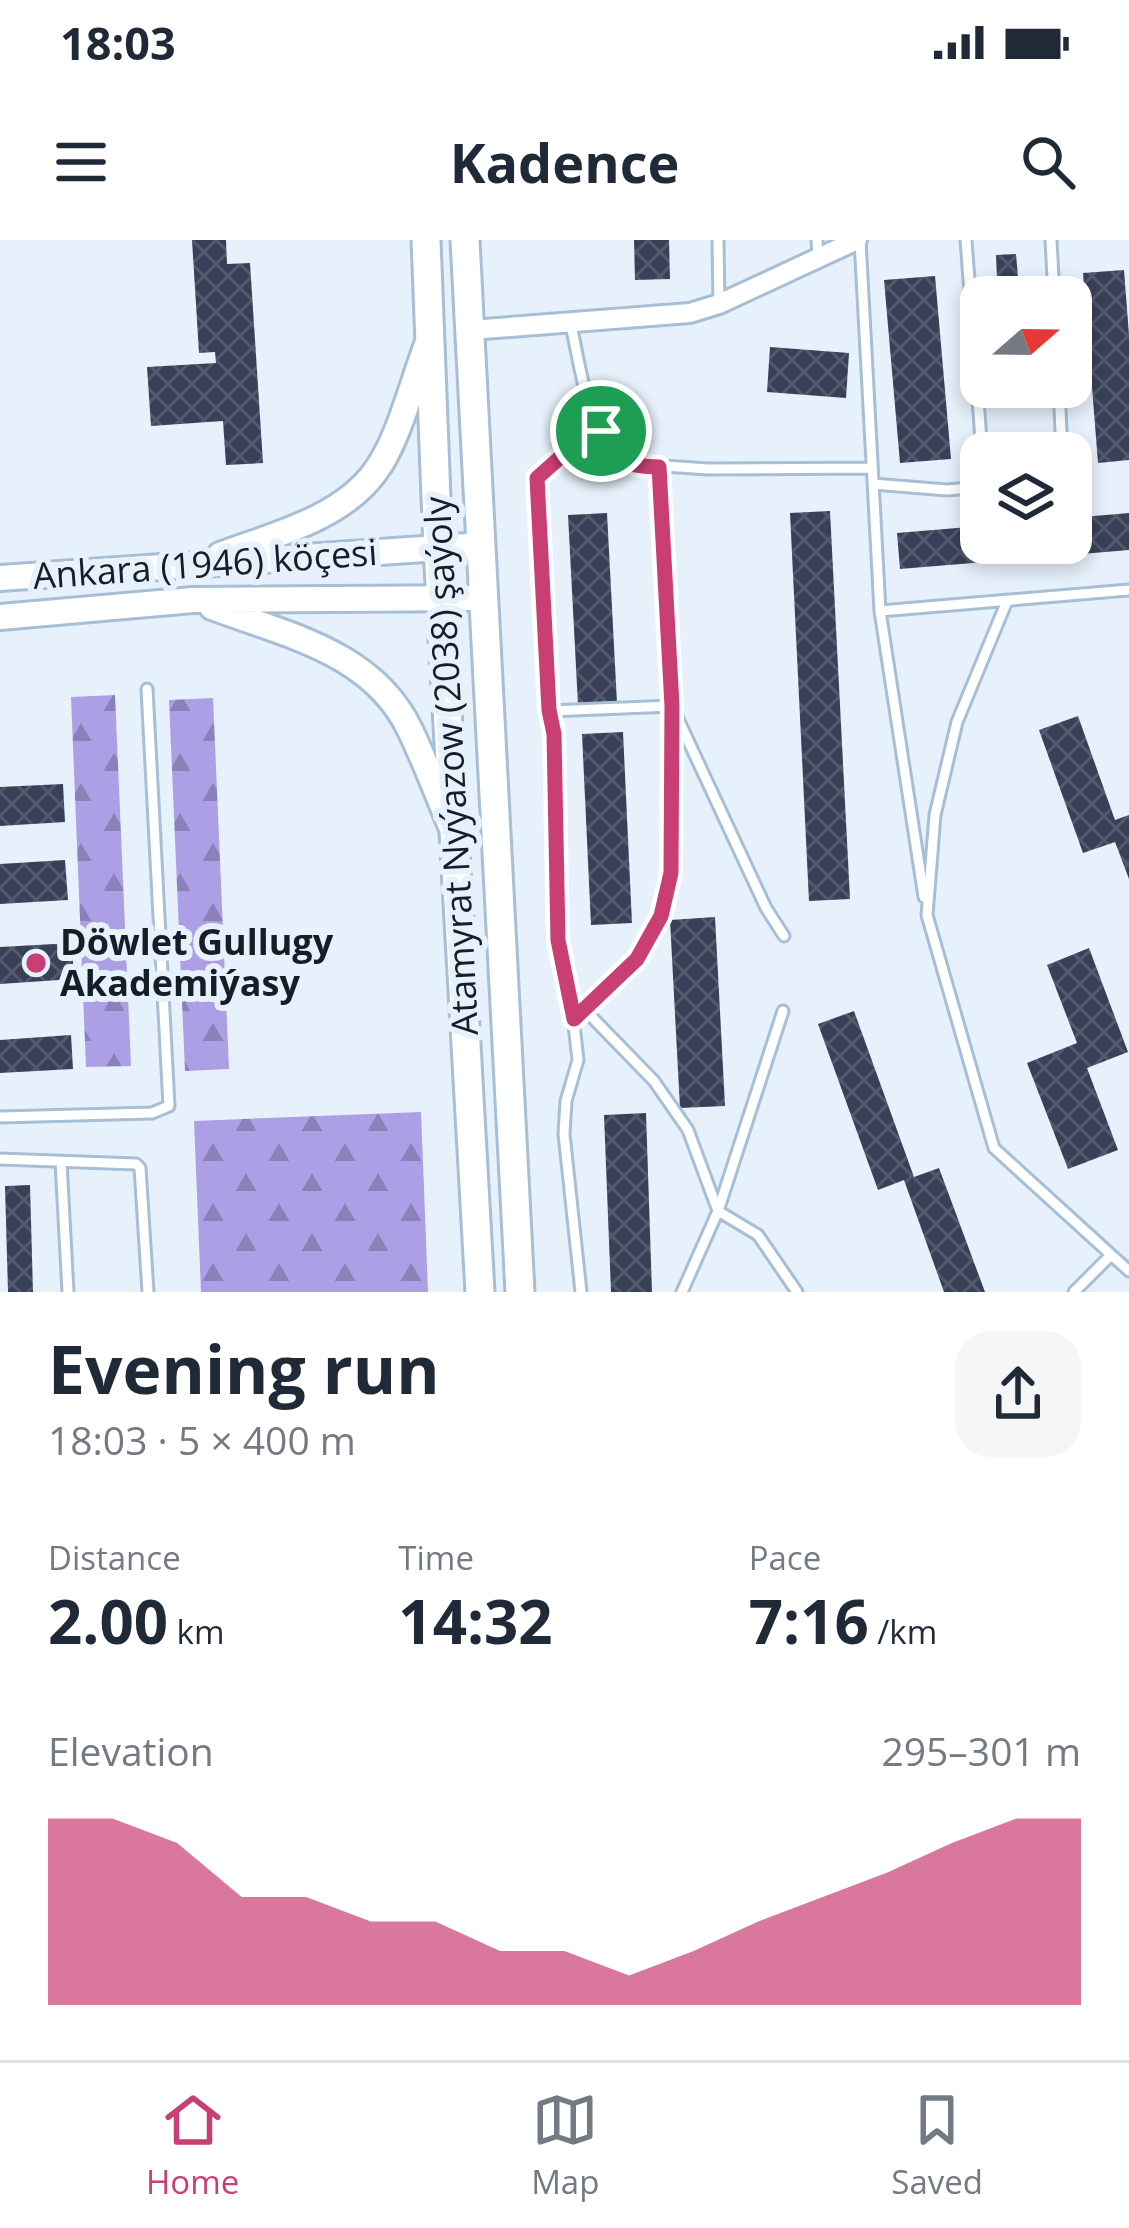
<!DOCTYPE html>
<html lang="en">
<head>
<meta charset="utf-8">
<style>
  body { margin:0; font-family:"Open Sans",sans-serif; background:#f6f6f7; color:#1f2937; height:100vh; display:flex; flex-direction:column; font-size:45px; white-space:nowrap }
  * { box-sizing:border-box; margin:0 }
  p { font-size:39px; color:#747a83 }
  .icon { flex:none; width:66px; height:66px; fill:none; stroke:currentColor; stroke-width:2; stroke-linecap:round; stroke-linejoin:round }
  .map { position:relative; height:1052px; overflow:hidden }
  .drawer { display:flex; flex-direction:column; background:#fff; flex:1 }
  .drawer>* { flex:none }
  .needle { width:78px; rotate:70deg }
  .fabs { position:absolute; left:960px; top:36px; display:grid; gap:24px }
  .fabs a { display:grid; place-items:center; width:132px; height:132px; border-radius:24px; background:#fff; box-shadow:0 6px 18px #0003; font-size:60px }
  .pin { position:absolute; display:grid; place-items:center; width:102px; height:102px; color:#fff; margin:-51px; border:6px solid #fff; border-radius:50%; box-shadow:0 3px 12px #0007 }
  .round { display:grid; place-items:center; flex:none; width:126px; height:126px; border-radius:36px; background:#f6f6f7 }
  .headline { display:flex; align-items:center; justify-content:space-between; height:204px; padding:0 48px }
  h1 { font-size:66px; font-weight:700; line-height:90px }
  .stats { display:grid; grid-template-columns:repeat(3,1fr); gap:18px; height:204px; padding:12px 48px }
  .stats div { display:grid; align-content:center }
  .stats b { font-size:60px; font-weight:700 }
  .stats small { font-size:33px; font-weight:400 }
  .stats p { font-size:33px }
  .chart { height:336px; padding:24px 48px }
  .chart p { display:flex; justify-content:space-between }
  .chart svg { width:100%; height:216px; margin-top:12px; fill:#ca3f73; opacity:.7 }
  .status { display:flex; justify-content:space-between; align-items:center; height:84px; padding:0 60px; background:#fff; direction:ltr }
  .status svg { height:33px; fill:currentColor }
  header { display:flex; justify-content:space-between; align-items:center; height:156px; padding:0 48px; background:#fff; font-size:54px; font-weight:700 }
  .tabs { display:flex; justify-content:space-around; align-items:center; height:168px; border-top:3px solid #e0e1e3; background:#fff; font-size:33px; color:#747a83 }
  .tabs a { display:grid; justify-items:center; gap:6px }
  .tabs .on { color:#ca3f73 }
  .map>svg:first-child { display:block }
  .forest { fill:url(#forest-firs) }
  .building { fill:url(#building-cross-hatch) }
  .lines { fill:none; stroke-linecap:round; stroke-linejoin:round }
  .lane-casing { stroke:#a6bfd6; stroke-width:15 }
  .street-casing { stroke:#a6bfd6; stroke-width:24 }
  .secondary-casing { stroke:#a6bfd6; stroke-width:30 }
  .primary-casing { stroke:#a6bfd6; stroke-width:33 }
  .lane { stroke:#fff; stroke-width:9 }
  .street { stroke:#fff; stroke-width:18 }
  .secondary { stroke:#fff; stroke-width:24 }
  .primary { stroke:#fff; stroke-width:27 }
  .route-casing { stroke:#fff; stroke-width:24 }
  .route { stroke:#ca3f73; stroke-width:15 }
  .poi-dot { fill:#ca3f73; stroke:#e7f1fb; stroke-width:4.5 }
  .labels { text-anchor:middle; stroke-width:12; stroke-linejoin:round; paint-order:stroke }
  .street-label { font-size:36px; fill:#151e26; stroke:#e7f1fb }
  .poi-label { font-size:36px; font-weight:bold; fill:#151e26; stroke:#e7f1fb; text-anchor:start }
</style>
</head>
<body>
<div class="status"><b>18:03</b><svg viewBox="0 0 49 12"><path d="M0 12V9h3v3zM5 12V6h3v6zM10 12V3h3v9zM15 12V0h3v12zM26 1h20v11H26zM47 4h2v5h-2z"/></svg></div>
<header><svg class="icon" aria-label="menu" viewBox="0 0 24 24"><path d="M4 6h16M4 12h16M4 18h16"/></svg>Kadence<svg class="icon" aria-label="search" viewBox="0 0 24 24"><circle cx="10" cy="10" r="6"/><path d="M15 15l6 6"/></svg></header>
<div class="map">
<svg width="1129" height="1052" viewBox="0 0 1129 1052">
  <defs>
    <pattern id="forest-firs" width="22" height="20" patternUnits="userSpaceOnUse" patternTransform="scale(3)"><rect width="22" height="20" fill="#ac9fe5"/><path d="M5 1l3.5 6h-7zM16 11l3.5 6h-7z" fill="#8b81b9"/></pattern>
    <pattern id="building-cross-hatch" width="8" height="8" patternUnits="userSpaceOnUse" patternTransform="scale(3)"><rect width="8" height="8" fill="#394159"/><path d="M0 0l8 8M0 8l8-8" fill="none" stroke="#535a6d"/></pattern>
  </defs>
  <rect width="100%" height="100%" fill="#e7f1fb"/>
  <!-- forest -->
  <path class="forest" d="M115 455 131 826 86 827 71 457Z
    M213 458 229 829 185 831 169 460Z
    M421 872 428 1052H201L194 881Z"/>
  <!-- building -->
  <path class="building" d="M192 0H226L227 24 250 23 263 223 226 225 223 181 151 186 147 127 216 123 215 112 199 113Z
    M634 0H669L670 39 635 40Z
    M1016 14 1018 37 997 39 996 15Z
    M1124 30 1129 95V220L1098 223 1083 33Z
    M935 36 951 219 900 223 884 40Z
    M770 107 849 113 846 158 767 152Z
    M830 271 850 659 809 661 790 273Z
    M607 273 617 463 578 465 568 275Z
    M1129 273V310L900 329 897 293 981 286V303H1071V278Z
    M1078 476 1115 580 1129 575V639L1115 602 1083 613 1039 490Z
    M623 492 632 683 591 685 582 494Z
    M63 544 65 582 0 586V547Z
    M65 620 68 660 0 664V624Z
    M715 677 725 866 680 868 670 680Z
    M72 703 74 739 0 744V707Z
    M1089 708 1128 812 1087 828 1118 910 1068 929 1027 823 1077 803 1047 725Z
    M854 771 914 937 939 928 985 1052H944L904 940 878 950 818 784Z
    M71 795 73 829 0 833V800Z
    M646 873 652 1052H611L604 875Z
    M30 945 33 1052H8L5 946Z"/>
  <g class="lines">
    <!-- lane casing -->
    <g class="lane-casing">
      <path id="lane" d="M718 0 719 64
        M817 0 818 19
        M860 0 880 371 924 657
        M966 0 982 213
        M1051 0 1054 57
        M571 85C581 130 587 189 621 223L708 229 872 228
        M1059 147 1062 213
        M873 244 947 250 981 247
        M1007 361 957 482 935 575 927 675 994 908 1129 1031
        M880 371 1129 350
        M549 471 672 466 766 668 784 696
        M583 768 654 841 688 890 718 971 758 995 797 1052
        M574 779 637 719 660 676 672 633V466L659 227
        M0 877 152 873 169 866 147 449
        M0 919 136 924 140 928 148 1052
        M61 922 68 1052
        M581 1052 564 894 566 861 578 820 569 741 558 700 554 494 549 471 537 238 564 214 601 191
        M682 1052 718 971 783 771
        M1074 1052 1111 1015"/>
    </g>
    <!-- street casing -->
    <g class="street-casing">
      <path id="street" d="M471 90 690 73 719 64 857 0"/>
    </g>
    <!-- secondary casing -->
    <g class="secondary-casing">
      <path id="secondary" d="M220 315C271 296 341 279 375 232 399 200 413 140 428 102
        M0 338 482 305
        M212 367C286 395 373 412 410 490 425 521 437 553 450 584
        M0 377 193 360 485 358"/>
    </g>
    <!-- primary casing -->
    <g class="primary-casing">
      <path id="primary" d="M426 0 438 309 480 1052
        M465 0 520 1052"/>
    </g>
    <!-- lane -->
    <use href="#lane" class="lane"/>
    <!-- street -->
    <use href="#street" class="street"/>
    <!-- secondary -->
    <use href="#secondary" class="secondary"/>
    <!-- primary -->
    <use href="#primary" class="primary"/>
  </g>
  <g class="lines">
    <!-- route casing -->
    <g class="route-casing">
      <path id="route" d="M601 191C614 222 626 226 659 227L672 466 671 633 661 676 637 719 574 779 558 700 554 494 549 470 537 238 564 214Z"/>
    </g>
    <!-- route -->
    <use href="#route" class="route"/>
  </g>
  <!-- markers -->
  <circle class="poi-dot" cx="36" cy="723" r="12"/>
  <g class="labels">
    <!-- street labels -->
    <g class="street-label">
      <text transform="translate(205 324) rotate(-4)" y="13">Ankara (1946) köçesi</text>
      <text transform="translate(451 526) rotate(-93)" y="13">Atamyrat Nyýazow (2038) şaýoly</text>
    </g>
    <!-- poi labels -->
    <g class="poi-label">
      <text x="60" y="715">Döwlet Gullugy<tspan x="60" dy="41">Akademiýasy</tspan></text>
    </g>
  </g>
</svg>
<div class="fabs">
<a><svg class="needle" viewBox="-14 -14 28 28"><path d="M0-13l5 13h-10z" fill="#e53935"/><path d="M0 13l5-13h-10z" fill="#747a83"/></svg></a>
<a><svg class="icon" aria-label="layers" viewBox="0 0 24 24"><path d="M12 4l9 5-9 5-9-5zM3 14l9 5 9-5"/></svg></a>
</div>
<div class="pin" style="left:601px;top:191px;background:#1e9e55"><svg class="icon" aria-label="arrive" viewBox="0 0 24 24"><path d="M6 21V4h12l-3 4 3 4H6"/></svg></div>
</div>
<section class="drawer">
<div class="headline"><div><h1>Evening run</h1><p>18:03 · 5 × 400 m</p></div><a class="round"><svg class="icon" aria-label="share" viewBox="0 0 24 24"><path d="M12 15V3M7 8l5-5 5 5M5 13v7h14v-7"/></svg></a></div>
<div class="stats">
<div><p>Distance</p><b>2.00<small> km</small></b></div>
<div><p>Time</p><b>14:32</b></div>
<div><p>Pace</p><b>7:16<small> /km</small></b></div>
</div>
<div class="chart"><p><span>Elevation</span>295–301 m</p>
<svg viewBox="0 0 160 44" preserveAspectRatio="none"><path d="M0 44V6L10 6L20 11L30 22L40 22L50 27L60 27L70 33L80 33L90 38L100 33L110 27L120 22L130 17L140 11L150 6L160 6V44z"/></svg>
</div>
</section>
<nav class="tabs">
<a class="on"><svg class="icon" aria-label="home" viewBox="0 0 24 24"><path d="M3 11l9-7 9 7M6 9v11h12V9"/></svg>Home</a>
<a><svg class="icon" aria-label="map" viewBox="0 0 24 24"><path d="M3 6l6-2 6 2 6-2v14l-6 2-6-2-6 2zM9 4v14M15 6v14"/></svg>Map</a>
<a><svg class="icon" aria-label="saved" viewBox="0 0 24 24"><path d="M7 4h10v16l-5-4-5 4z"/></svg>Saved</a>
</nav>
</body>
</html>
